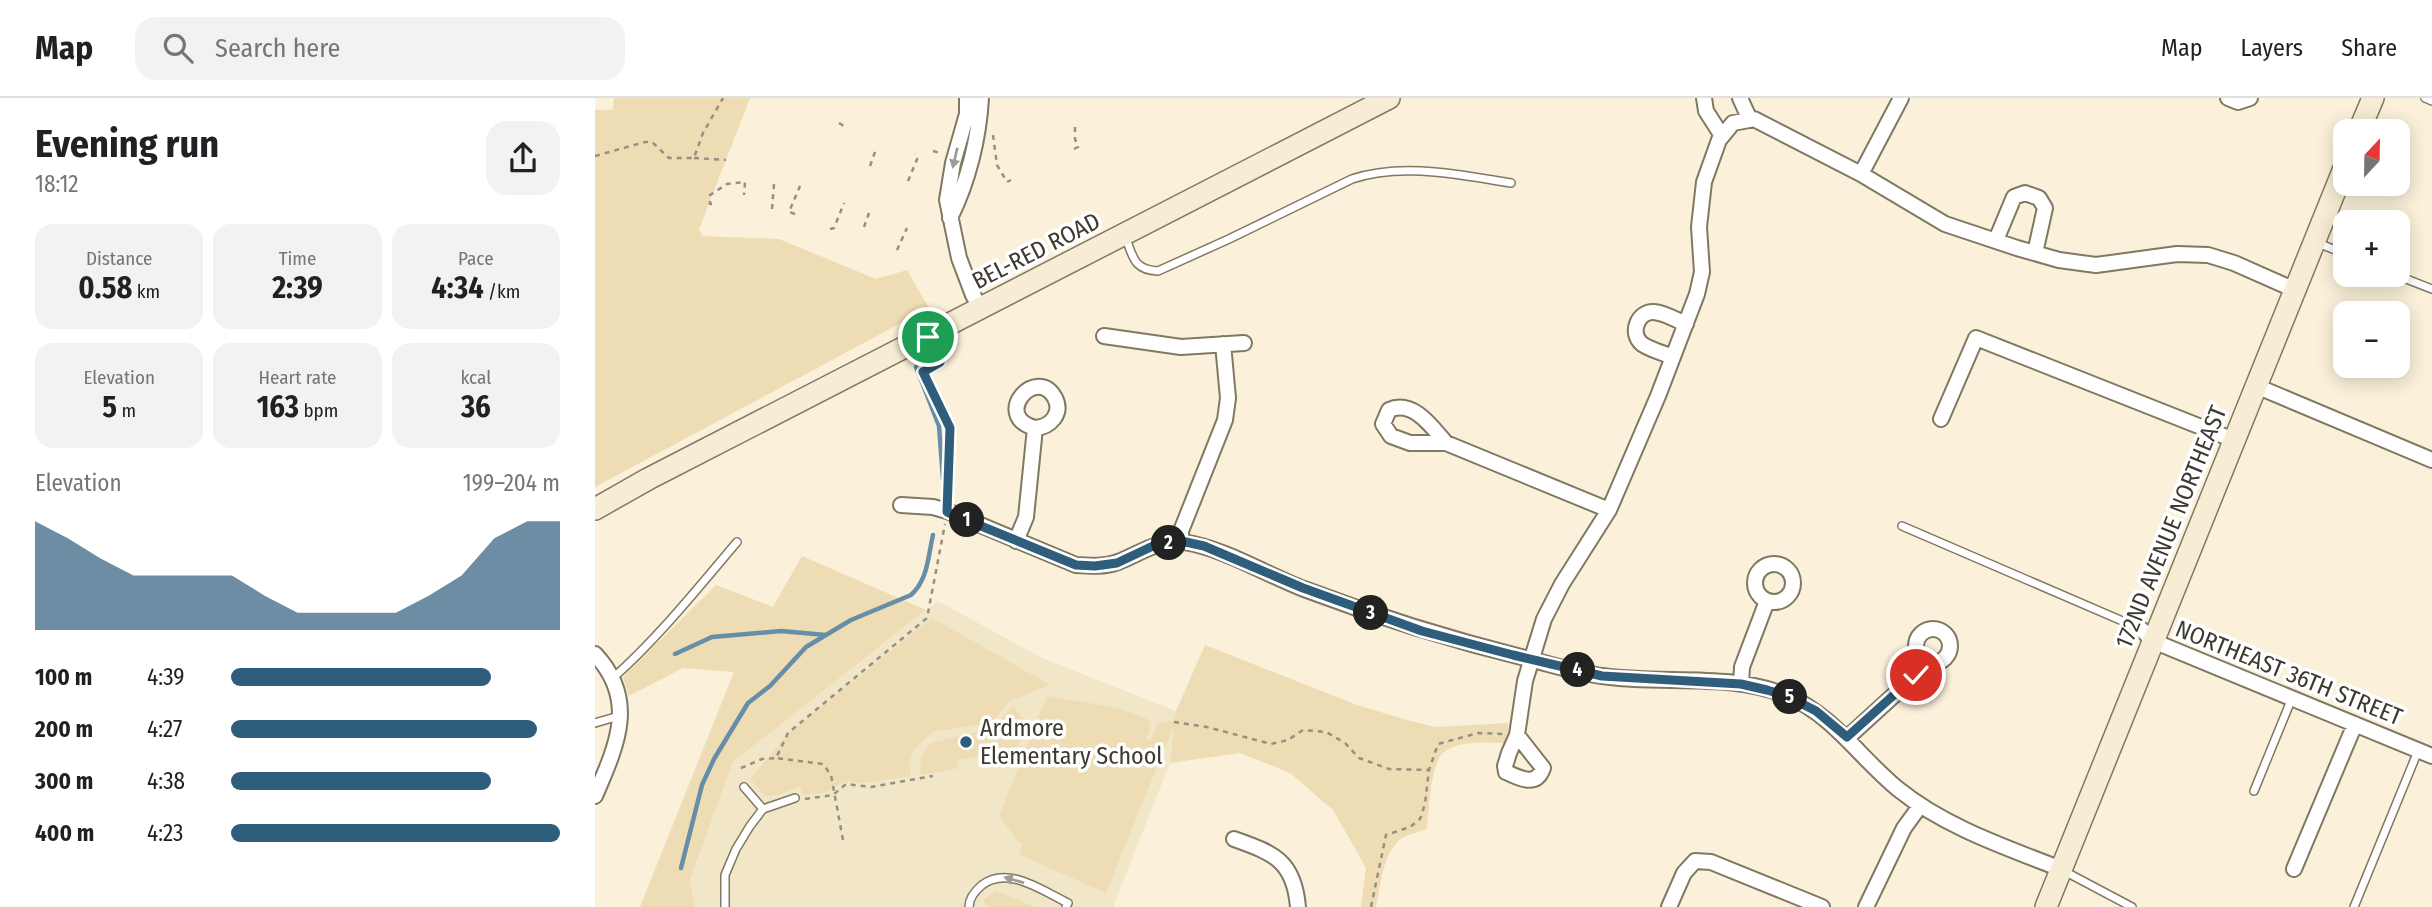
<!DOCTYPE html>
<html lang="en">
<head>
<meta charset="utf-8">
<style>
  body { margin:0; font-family:"Fira Sans Condensed",sans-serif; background:#f2f2f2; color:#202124; height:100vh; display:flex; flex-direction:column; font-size:26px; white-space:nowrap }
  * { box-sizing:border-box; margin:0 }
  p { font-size:23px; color:#757577 }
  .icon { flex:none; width:38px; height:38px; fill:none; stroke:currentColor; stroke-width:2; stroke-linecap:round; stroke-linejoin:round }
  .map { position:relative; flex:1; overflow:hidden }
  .panel { display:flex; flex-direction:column; background:#fff; width:595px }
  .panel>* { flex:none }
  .needle { width:46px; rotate:22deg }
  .tools { position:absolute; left:1738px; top:21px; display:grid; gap:14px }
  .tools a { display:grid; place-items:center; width:77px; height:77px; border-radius:14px; background:#fff; box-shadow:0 4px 18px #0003; font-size:35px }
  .pin { position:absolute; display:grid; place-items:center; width:60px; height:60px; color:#fff; margin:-30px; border:4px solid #fff; border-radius:50%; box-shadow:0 2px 7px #0007 }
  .km { position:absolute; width:35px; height:35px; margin:-18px; border-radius:50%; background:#222; color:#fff; font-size:19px; line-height:35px; text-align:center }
  .round { display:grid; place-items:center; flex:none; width:74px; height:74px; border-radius:21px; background:#f2f2f2 }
  .head { display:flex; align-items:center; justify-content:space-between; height:119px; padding:0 35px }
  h1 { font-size:38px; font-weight:700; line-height:52px }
  .figures { display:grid; grid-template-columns:repeat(3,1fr); gap:10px; height:119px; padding:7px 35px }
  .figures div { display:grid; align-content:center; border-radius:18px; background:#f2f2f2; text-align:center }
  .figures b { font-size:30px; font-weight:700 }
  .figures small { font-size:19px; font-weight:400 }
  .figures p { font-size:19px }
  .chart { height:196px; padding:14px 35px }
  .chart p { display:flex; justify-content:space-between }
  .chart svg { width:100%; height:126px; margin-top:7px; fill:#2f5e7d; opacity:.7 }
  ul { padding:0 35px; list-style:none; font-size:23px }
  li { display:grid; grid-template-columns:112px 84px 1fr; align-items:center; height:52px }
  li i { height:18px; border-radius:9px; background:#2f5e7d }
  header { display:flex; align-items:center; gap:42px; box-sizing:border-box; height:98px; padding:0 35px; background:#fff; border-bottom:2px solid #e0e0e0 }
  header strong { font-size:33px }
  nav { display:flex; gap:38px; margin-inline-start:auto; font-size:24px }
  .search { width:490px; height:63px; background:#f2f2f2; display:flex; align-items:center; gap:18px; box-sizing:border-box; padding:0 24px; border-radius:21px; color:#757577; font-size:26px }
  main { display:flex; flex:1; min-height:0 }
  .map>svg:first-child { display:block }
  .built { fill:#f2e6c8 }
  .green { fill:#eddcb4 }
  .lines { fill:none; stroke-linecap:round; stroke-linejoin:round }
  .stream { stroke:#668ea8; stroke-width:4.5 }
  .lane-casing { stroke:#817863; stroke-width:10 }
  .street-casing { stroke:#817863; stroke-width:18 }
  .secondary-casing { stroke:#817863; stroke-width:24 }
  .path { stroke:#979081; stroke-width:2.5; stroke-dasharray:5 5; stroke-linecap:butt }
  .lane { stroke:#fff; stroke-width:7 }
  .street { stroke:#fff; stroke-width:14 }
  .secondary { stroke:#f7edd4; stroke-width:21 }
  .oneway { fill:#9e9c98 }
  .route-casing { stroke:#fff; stroke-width:14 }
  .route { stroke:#2f5e7d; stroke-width:9 }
  .poi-dot { fill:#2f5e7d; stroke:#fff; stroke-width:2.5 }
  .labels { text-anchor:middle; stroke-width:7; stroke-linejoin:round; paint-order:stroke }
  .street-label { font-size:24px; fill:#3e3a31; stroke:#fff }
  .poi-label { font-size:24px; fill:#3e3a31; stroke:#fff; text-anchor:start }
</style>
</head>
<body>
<header>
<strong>Map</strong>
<div class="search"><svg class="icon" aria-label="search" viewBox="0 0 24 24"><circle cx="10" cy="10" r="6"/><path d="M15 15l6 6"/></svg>Search here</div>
<nav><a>Map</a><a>Layers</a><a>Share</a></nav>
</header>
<main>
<section class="panel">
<div class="head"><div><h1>Evening run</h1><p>18:12</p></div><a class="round"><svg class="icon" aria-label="share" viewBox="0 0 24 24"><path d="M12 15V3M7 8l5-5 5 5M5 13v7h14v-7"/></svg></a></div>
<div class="figures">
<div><p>Distance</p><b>0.58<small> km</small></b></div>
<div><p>Time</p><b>2:39</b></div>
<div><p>Pace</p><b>4:34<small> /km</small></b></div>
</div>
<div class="figures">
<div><p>Elevation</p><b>5<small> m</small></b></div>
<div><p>Heart rate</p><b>163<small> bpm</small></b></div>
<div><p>kcal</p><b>36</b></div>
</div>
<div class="chart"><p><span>Elevation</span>199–204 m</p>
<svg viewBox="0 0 160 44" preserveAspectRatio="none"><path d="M0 44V6L10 12L20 19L30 25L40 25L50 25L60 25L70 32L80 38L90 38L100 38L110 38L120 32L130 25L140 12L150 6L160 6V44z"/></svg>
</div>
<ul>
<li><b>100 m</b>4:39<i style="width:79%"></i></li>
<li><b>200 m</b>4:27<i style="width:93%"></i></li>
<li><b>300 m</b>4:38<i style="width:79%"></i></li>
<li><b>400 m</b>4:23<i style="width:100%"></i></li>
</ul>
</section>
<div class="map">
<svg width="1837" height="809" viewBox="0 0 1837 809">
  <rect width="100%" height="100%" fill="#fbf1da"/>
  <!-- built -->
  <path class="built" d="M343 503 445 559 581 613 575 665 518 809H100L95 783 138 664Z"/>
  <!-- green -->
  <path class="green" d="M19 0H155L104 131 107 138 184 141 281 181 312 172 334 210 0 389V12H18Z
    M207 458 331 512 138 664 95 782 100 809H45L139 574 88 570 34 598 28 579 121 487 178 509Z
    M337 520 455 587 415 603 396 625 337 634 318 652 314 665 316 678 268 685 250 683 229 695 208 697 205 689 182 697 171 698 155 681 194 635Z
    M610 547 762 607 812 622 841 629 913 625 914 645C895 645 863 641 848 655 835 668 834 712 832 731 824 734 813 736 806 741 787 755 786 788 781 809H766L771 770 738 712 695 675 645 655 575 665 579 627 511 795 423 756 428 746 423 743 404 718 452 598C486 604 523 607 554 622L556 629 551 641 555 643 562 625 579 623 581 613Z
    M418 608 432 626 421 652 362 662 364 670 326 677C324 664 326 653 337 645L398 630Z
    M401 793 440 809H393L388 802Z"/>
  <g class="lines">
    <!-- stream -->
    <path class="stream" d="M321 269 344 328 348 381
      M80 556 117 539 186 533 231 537
      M86 770 107 687 119 661 153 605 175 588 211 549 256 522 316 497C333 482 333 458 338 437"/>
    <!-- lane casing -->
    <g class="lane-casing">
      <path id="lane" d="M1830 0 1837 3
        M530 138C538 158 538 172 563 173L634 141 757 81C807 64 865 77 916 85
        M1723 145 1750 156
        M1801 177 1837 191
        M1307 428 1546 531
        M18 580C64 539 102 491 142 444
        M0 625 24 618
        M149 689 168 711
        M1659 693 1697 600
        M1469 773 1537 809
        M130 809V777L141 751 155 728 168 711 200 700
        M374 809C374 800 381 792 387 787 413 767 448 793 473 805L471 809
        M1759 809 1823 653"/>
    </g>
    <!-- street casing -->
    <g class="street-casing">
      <path id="street" d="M372 0V16L358 65 352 102 364 160 378 197 386 211
        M1109 0 1111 13 1127 38
        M1145 0 1155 22
        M1633 0 1643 4 1655 0
        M1266 76 1306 0
        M355 120C373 84 384 40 386 0
        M1401 142 1419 99 1430 95 1444 100 1450 110 1440 155
        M509 238 586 249 649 245
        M1078 259C1068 255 1056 252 1047 246 1034 235 1043 213 1059 214 1070 215 1081 222 1091 226
        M1661 288 1837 362
        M1346 321 1381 240 1639 342
        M851 345C837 329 818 301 794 312L788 326 796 338 815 345H851L1014 412
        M306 407 338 409 352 413 481 467C495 468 510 469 523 464 544 456 566 440 589 444 631 451 670 476 709 491 783 519 857 542 934 561 958 567 983 575 1007 578 1068 587 1135 574 1193 598 1239 618 1265 660 1303 691 1350 729 1410 749 1466 771
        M421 443 431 419 440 330C455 329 468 316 460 300 442 266 396 318 440 330
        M586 443V433L630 322 633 300 628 246
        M1160 485a19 19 0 1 1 38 0a19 19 0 1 1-38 0Z
        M1321 548a17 17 0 1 1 34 0a17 17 0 1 1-34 0Z
        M1546 531 1558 543 1837 658
        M0 556C43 602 22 647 0 698
        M1146 586 1147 569 1172 503
        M922 637 948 670C941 690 925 680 911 674L910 668 914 655 922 637 930 583 949 521 967 486 1014 412 1063 298 1102 196 1107 174 1104 129 1109 84 1124 42 1138 25 1159 21 1266 76 1350 126 1422 150 1464 162 1501 167 1582 156 1613 157 1639 165 1700 192
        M1252 640 1321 577 1331 564
        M639 741C678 755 699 762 703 809
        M1100 763 1116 764 1227 809
        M1699 771 1760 626
        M1074 809 1089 775 1100 763
        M1271 809 1309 730 1325 708"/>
    </g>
    <!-- secondary casing -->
    <g class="secondary-casing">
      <path id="secondary" d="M1764 33 1778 0
        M0 411 53 381 794 0
        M1451 809 1750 68"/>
    </g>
    <!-- path -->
    <path class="path" d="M244 25 249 28
      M398 37 402 67 412 84 416 82
      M479 51 483 49 480 41V27
      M338 53 345 55
      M0 58 50 44H57L74 60H99L108 35 128 0
      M99 60 131 62
      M275 68 281 51
      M313 83 323 59 320 56
      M117 106H115V97L132 86 150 84 149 97
      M177 111 179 86
      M200 116 194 114 205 88
      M269 129 274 115
      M235 131 239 130 249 105
      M302 152 312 130
      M341 254 345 264 328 274 355 330 353 399
      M579 624 612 629 676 646 693 642 708 632 731 634 750 645 764 660 794 671 834 672
      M146 670 167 661 181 660
      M210 701 238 697 251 686 276 689 338 678
      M248 742 236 677 228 666 181 660 193 635 332 520 350 426
      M776 809 791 737 815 729 825 721 830 706 834 672 843 646 883 635 908 636"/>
    <!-- lane -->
    <use href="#lane" class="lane"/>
    <!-- street -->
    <use href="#street" class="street"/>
    <!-- secondary -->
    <use href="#secondary" class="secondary"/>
  </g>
  <!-- one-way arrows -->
  <defs><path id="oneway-solid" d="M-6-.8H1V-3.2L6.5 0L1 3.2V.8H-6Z" transform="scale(1.75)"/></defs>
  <g class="oneway">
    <use href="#oneway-solid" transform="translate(360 60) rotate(103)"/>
    <use href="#oneway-solid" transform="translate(419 782) rotate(-164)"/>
  </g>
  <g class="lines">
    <!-- route casing -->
    <g class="route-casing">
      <path id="route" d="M333 239 345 264 328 274 355 330 352 414 481 467 500 468 522 465 560 447 586 443 609 448 708 490 827 533 918 557 1007 578 1146 586 1172 592 1192 598 1221 613 1252 639 1321 577"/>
    </g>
    <!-- route -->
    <use href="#route" class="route"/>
  </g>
  <!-- markers -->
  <circle class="poi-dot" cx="371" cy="644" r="7"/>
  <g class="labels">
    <!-- street labels -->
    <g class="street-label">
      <text transform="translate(441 153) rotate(-27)" y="8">BEL-RED ROAD</text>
      <text transform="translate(1576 429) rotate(-68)" y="8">172ND AVENUE NORTHEAST</text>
      <text transform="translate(1694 575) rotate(22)" y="8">NORTHEAST 36TH STREET</text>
    </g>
    <!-- poi labels -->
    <g class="poi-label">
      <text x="385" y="638">Ardmore<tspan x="385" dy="28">Elementary School</tspan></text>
    </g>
  </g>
</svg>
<div class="tools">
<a><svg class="needle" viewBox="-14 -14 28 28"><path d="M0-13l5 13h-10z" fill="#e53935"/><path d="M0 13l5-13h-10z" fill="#757577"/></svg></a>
<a>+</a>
<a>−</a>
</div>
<div class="pin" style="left:333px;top:239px;background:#1e9e55"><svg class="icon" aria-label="arrive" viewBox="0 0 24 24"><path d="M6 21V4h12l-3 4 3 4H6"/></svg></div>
<div class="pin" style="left:1321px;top:577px;background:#d93025"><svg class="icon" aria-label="check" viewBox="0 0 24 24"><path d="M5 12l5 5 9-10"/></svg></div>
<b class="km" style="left:372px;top:422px">1</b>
<b class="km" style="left:574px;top:445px">2</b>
<b class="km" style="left:776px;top:515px">3</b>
<b class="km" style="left:983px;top:572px">4</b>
<b class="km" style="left:1195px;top:599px">5</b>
</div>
</main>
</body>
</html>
